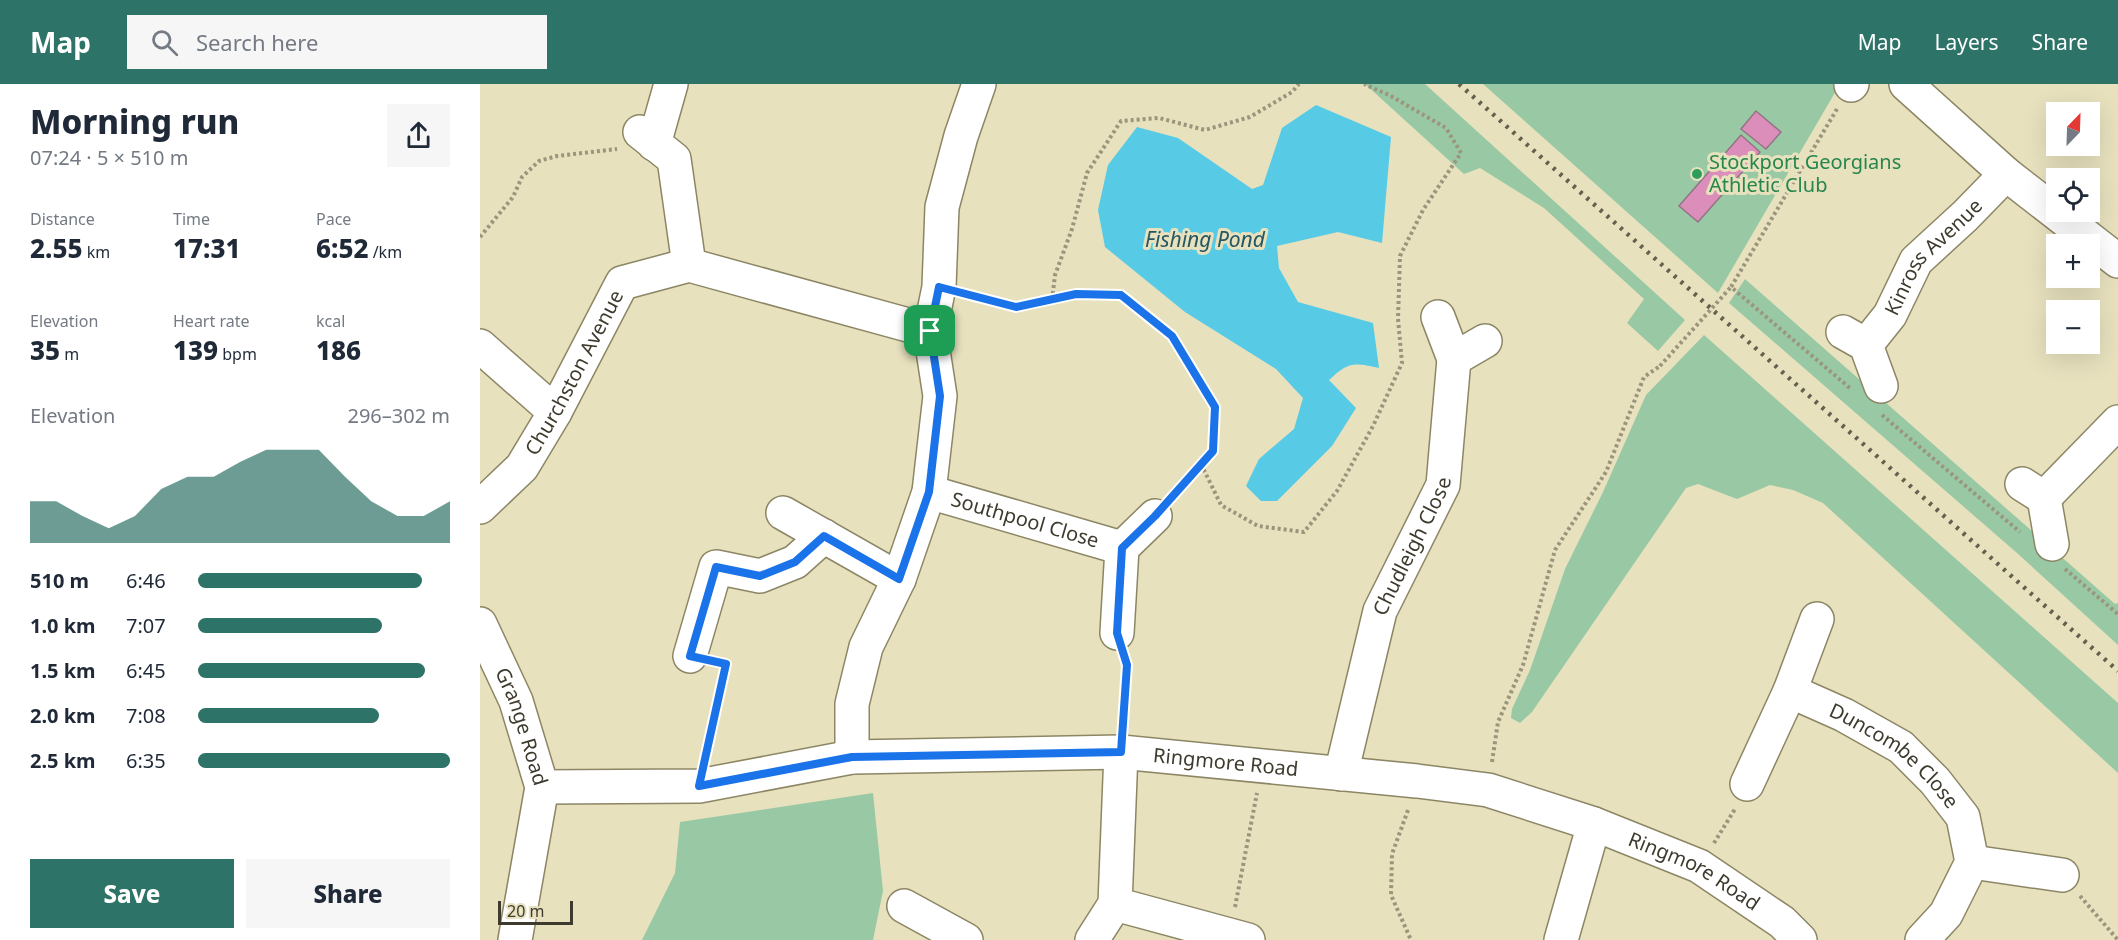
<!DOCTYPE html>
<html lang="en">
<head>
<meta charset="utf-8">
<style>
  body { margin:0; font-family:"Noto Sans",sans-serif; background:#f6f6f7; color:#1f2937; height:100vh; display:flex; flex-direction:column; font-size:22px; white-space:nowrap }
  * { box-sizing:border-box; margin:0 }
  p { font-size:20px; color:#747a83 }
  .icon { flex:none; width:33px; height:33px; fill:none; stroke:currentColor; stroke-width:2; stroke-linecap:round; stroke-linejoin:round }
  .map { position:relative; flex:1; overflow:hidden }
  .sheet { display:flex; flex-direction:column; background:#fff; width:480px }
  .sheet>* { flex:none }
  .needle { width:39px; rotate:23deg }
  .controls { position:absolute; left:1566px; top:18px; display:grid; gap:12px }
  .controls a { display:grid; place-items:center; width:54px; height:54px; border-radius:0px; background:#fff; box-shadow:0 6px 24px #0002; font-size:30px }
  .scale { position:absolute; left:18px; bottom:15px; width:75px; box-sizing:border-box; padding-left:6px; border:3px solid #3e3b2e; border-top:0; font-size:16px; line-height:21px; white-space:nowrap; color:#3e3b2e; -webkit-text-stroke:4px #e7e1be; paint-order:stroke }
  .pin { position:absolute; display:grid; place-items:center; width:51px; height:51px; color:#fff; margin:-26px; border-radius:12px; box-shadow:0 3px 9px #0006 }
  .round { display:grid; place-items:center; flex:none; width:63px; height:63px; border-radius:0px; background:#f6f6f7 }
  .head { display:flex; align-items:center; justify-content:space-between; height:102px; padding:0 30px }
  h1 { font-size:33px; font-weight:800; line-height:45px }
  .metrics { display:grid; grid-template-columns:repeat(3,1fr); gap:9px; height:102px; padding:6px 30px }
  .metrics div { display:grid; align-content:center }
  .metrics b { font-size:26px; font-weight:800 }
  .metrics small { font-size:16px; font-weight:400 }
  .metrics p { font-size:16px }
  .chart { height:168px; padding:12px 30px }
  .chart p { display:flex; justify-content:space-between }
  .chart svg { width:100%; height:108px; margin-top:6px; fill:#2e7367; opacity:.7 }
  .primary-button { display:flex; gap:12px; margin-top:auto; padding:12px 30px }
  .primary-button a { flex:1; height:69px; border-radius:0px; background:#2e7367; color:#fff; font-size:24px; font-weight:800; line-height:69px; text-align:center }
  .primary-button a+a { background:#f6f6f7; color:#1f2937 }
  ul { padding:0 30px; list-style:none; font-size:20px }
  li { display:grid; grid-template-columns:96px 72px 1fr; align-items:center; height:45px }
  li i { height:15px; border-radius:8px; background:#2e7367 }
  header { display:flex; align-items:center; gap:36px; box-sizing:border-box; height:84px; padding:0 30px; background:#2e7367; color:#fff }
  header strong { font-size:28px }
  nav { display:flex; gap:33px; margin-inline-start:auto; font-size:21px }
  .search { width:420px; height:54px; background:#f6f6f7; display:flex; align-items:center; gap:15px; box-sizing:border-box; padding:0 21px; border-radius:0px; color:#747a83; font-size:22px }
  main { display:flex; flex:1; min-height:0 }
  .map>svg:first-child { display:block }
  .green { fill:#99c9a4 }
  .water { fill:#57cae5 }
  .building { fill:#db8eba; stroke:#937485; stroke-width:1.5 }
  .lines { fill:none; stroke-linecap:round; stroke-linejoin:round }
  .minor-casing { stroke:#8c8665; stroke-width:36 }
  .path { stroke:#9a957c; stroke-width:4; stroke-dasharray:3 3; stroke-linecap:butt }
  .minor { stroke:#fff; stroke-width:33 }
  .rail { stroke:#63604e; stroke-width:4.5; stroke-dasharray:3 6; stroke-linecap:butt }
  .path-bridge { stroke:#9a957c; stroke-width:4; stroke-dasharray:3 3; stroke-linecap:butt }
  .route-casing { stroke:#fff; stroke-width:12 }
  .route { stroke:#1a73e8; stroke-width:8 }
  .leisure-dot { fill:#2e9e5b; stroke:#e7e1be; stroke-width:2 }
  .labels { text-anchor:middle; stroke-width:6; stroke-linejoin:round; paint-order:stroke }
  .leisure-label { font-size:20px; fill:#27864d; stroke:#e7e1be; text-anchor:start }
  .street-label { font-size:20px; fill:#3e3b2e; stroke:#e7e1be }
  .water-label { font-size:21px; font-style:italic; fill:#265763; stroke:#e7e1be }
</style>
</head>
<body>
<header>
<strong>Map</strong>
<div class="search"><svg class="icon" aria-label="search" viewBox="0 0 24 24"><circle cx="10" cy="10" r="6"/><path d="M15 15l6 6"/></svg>Search here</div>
<nav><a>Map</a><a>Layers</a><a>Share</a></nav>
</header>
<main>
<section class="sheet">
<div class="head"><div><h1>Morning run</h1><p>07:24 · 5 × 510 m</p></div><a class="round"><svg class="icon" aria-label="share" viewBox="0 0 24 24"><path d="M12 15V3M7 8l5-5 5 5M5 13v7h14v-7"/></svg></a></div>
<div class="metrics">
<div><p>Distance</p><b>2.55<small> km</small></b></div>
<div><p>Time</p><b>17:31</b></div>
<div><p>Pace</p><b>6:52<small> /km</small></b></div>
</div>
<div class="metrics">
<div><p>Elevation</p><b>35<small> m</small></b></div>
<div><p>Heart rate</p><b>139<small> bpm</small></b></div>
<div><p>kcal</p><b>186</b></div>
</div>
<div class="chart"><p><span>Elevation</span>296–302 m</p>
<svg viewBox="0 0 160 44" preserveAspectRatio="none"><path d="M0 44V27L10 27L20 33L30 38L40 33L50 22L60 17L70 17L80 11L90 6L100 6L110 6L120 17L130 27L140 33L150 33L160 27V44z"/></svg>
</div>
<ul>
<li><b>510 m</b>6:46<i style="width:89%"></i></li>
<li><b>1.0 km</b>7:07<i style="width:73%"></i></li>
<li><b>1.5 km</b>6:45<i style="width:90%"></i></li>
<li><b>2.0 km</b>7:08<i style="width:72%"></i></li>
<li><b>2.5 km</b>6:35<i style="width:100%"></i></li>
</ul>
<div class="primary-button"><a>Save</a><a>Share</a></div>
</section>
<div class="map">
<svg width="1638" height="856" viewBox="0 0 1638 856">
  <rect width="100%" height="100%" fill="#e7e1be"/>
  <!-- green -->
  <path class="green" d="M885 0H945L1205 236 1178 267 1147 239 1164 215 1064 124 1000 84 984 90Z
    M1003 0H1360L1238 209Z
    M1265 195 1635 520 1638 519V561L1537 469 1249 219Z
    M1224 251 1638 619V689L1343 419 1313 406 1290 401 1257 415 1218 400 1206 404 1052 628 1040 639 1031 634 1032 625 1050 586 1085 485 1123 408 1166 311Z
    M393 709 403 807 393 856H162L195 789 200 738Z"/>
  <!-- water -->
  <path class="water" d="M836 21 911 53 902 159 858 148 797 162 799 184 818 218 893 239 899 284C873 278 868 278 849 296L876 324 852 362 797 417H781L766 402 779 375 814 345 823 314 796 285 705 228 625 163 618 126 628 81 657 43 698 54 772 105 783 101 802 44Z"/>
  <!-- building -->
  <path class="building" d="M1276 27 1301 48 1286 65 1261 45Z
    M1261 51 1280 68 1218 138 1199 122Z"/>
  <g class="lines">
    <!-- minor casing -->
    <g class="minor-casing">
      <g id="minor">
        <path d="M1426 0 1526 90 1638 177"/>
        <path d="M1371 1 1372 0"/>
        <path d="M160 48 194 75 209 181"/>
        <path d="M174 60 191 0"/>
        <path d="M1363 248 1386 261 1401 302"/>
        <path id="s1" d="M1386 261 1410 231 1436 177 1485 132 1526 90"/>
        <path d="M0 262 75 328"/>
        <path d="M974 275 1005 257"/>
        <path d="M1542 400 1564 414 1572 460"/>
        <path id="s2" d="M449 408 642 464"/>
        <path d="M1564 414 1638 338"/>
        <path id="s3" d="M0 423 42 383 75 328 142 199 209 181 450 247"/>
        <path d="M303 429 419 495"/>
        <path id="s4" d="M0 540 36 617 62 703 35 856"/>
        <path d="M637 549 642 464 675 432"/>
        <path d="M210 572 236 483 280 492 315 478 344 452"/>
        <path id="s5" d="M1310 607 1364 631 1421 663 1455 697 1483 733 1492 778 1466 830 1442 856"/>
        <path d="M372 673V620L386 563 419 495 449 408 460 312 450 247 459 203 462 123 481 52 499 0"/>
        <path id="s6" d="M861 690 900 527 963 401 974 275 958 233"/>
        <path d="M1267 700 1310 607 1337 535"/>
        <path id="s7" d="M62 703 219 702 372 673 641 668 937 697 1008 706 1114 740 1219 782 1302 838 1320 856"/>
        <path d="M1492 778 1582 791"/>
        <path d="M635 820 768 856"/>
        <path d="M424 822 486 856"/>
        <path d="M612 856 635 820 641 668"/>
        <path d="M1081 856 1114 740"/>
      </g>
    </g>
    <!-- path -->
    <path class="path" d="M1357 25 1251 203 1371 305
      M0 153 33 113 42 93 59 77 77 72 137 65
      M486 210 536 223 596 210 641 211 692 252 735 323 733 367 694 411
      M572 216 575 191 592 145 607 89 641 37 679 34 725 46 770 33 812 8 819 0
      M1402 331 1540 448
      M721 380 741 421 778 442 824 448 857 407 893 342 922 279 918 235 920 172 943 126 981 69 966 44 909 11 884 0
      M1585 485 1638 530
      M643 640 647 581 645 576
      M225 672 246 580 237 578
      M1012 678 1018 638 1043 581 1075 466 1126 388 1164 293 1180 282
      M928 726 912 770 911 811 931 856
      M1234 759 1255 725
      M1600 812 1638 856
      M755 823 777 709"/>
    <!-- minor -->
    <use href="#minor" class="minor"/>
    <!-- rail -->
    <path class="rail" d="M979 0 1638 587"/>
    <!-- path-bridge -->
    <path class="path-bridge" d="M1180 282 1251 203"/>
  </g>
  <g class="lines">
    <!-- route casing -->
    <g class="route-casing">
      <path id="route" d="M459 203 536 223 596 210 641 211 692 252 735 323 733 367 675 432 642 464 637 549 647 581 641 668 372 673 219 702 246 580 210 572 236 483 280 492 315 478 344 452 419 495 449 408 460 312 450 247Z"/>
    </g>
    <!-- route -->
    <use href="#route" class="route"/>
  </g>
  <!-- markers -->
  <circle class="leisure-dot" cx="1217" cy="90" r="6"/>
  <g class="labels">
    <!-- leisure labels -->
    <g class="leisure-label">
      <text x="1229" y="85">Stockport Georgians<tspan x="1229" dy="23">Athletic Club</tspan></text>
    </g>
    <!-- street labels -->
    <g class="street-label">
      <text dy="7" stroke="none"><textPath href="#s1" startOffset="112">Kinross Avenue</textPath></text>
      <text dy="7" stroke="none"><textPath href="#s3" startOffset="166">Churchston Avenue</textPath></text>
      <text dy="7" stroke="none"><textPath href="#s2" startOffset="100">Southpool Close</textPath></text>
      <text dy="7" stroke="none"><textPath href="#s6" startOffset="240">Chudleigh Close</textPath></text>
      <text dy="7" stroke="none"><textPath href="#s4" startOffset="111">Grange Road</textPath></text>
      <text dy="7" stroke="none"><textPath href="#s5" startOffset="124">Duncombe Close</textPath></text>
      <text dy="7" stroke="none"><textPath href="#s7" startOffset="687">Ringmore Road</textPath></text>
      <text dy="7" stroke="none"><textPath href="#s7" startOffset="1173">Ringmore Road</textPath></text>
    </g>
    <!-- water labels -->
    <g class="water-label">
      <text x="725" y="163">Fishing Pond</text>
    </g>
  </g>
</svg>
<div class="controls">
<a><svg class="needle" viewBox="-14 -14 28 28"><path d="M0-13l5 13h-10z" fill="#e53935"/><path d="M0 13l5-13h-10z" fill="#747a83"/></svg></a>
<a><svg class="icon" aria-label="locate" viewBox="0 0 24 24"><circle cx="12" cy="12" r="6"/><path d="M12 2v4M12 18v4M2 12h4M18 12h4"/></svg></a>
<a>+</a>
<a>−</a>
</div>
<div class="scale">20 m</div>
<div class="pin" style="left:450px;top:247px;background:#1e9e55"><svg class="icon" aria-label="arrive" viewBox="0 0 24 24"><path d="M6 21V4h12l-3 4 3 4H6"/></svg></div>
</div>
</main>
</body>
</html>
